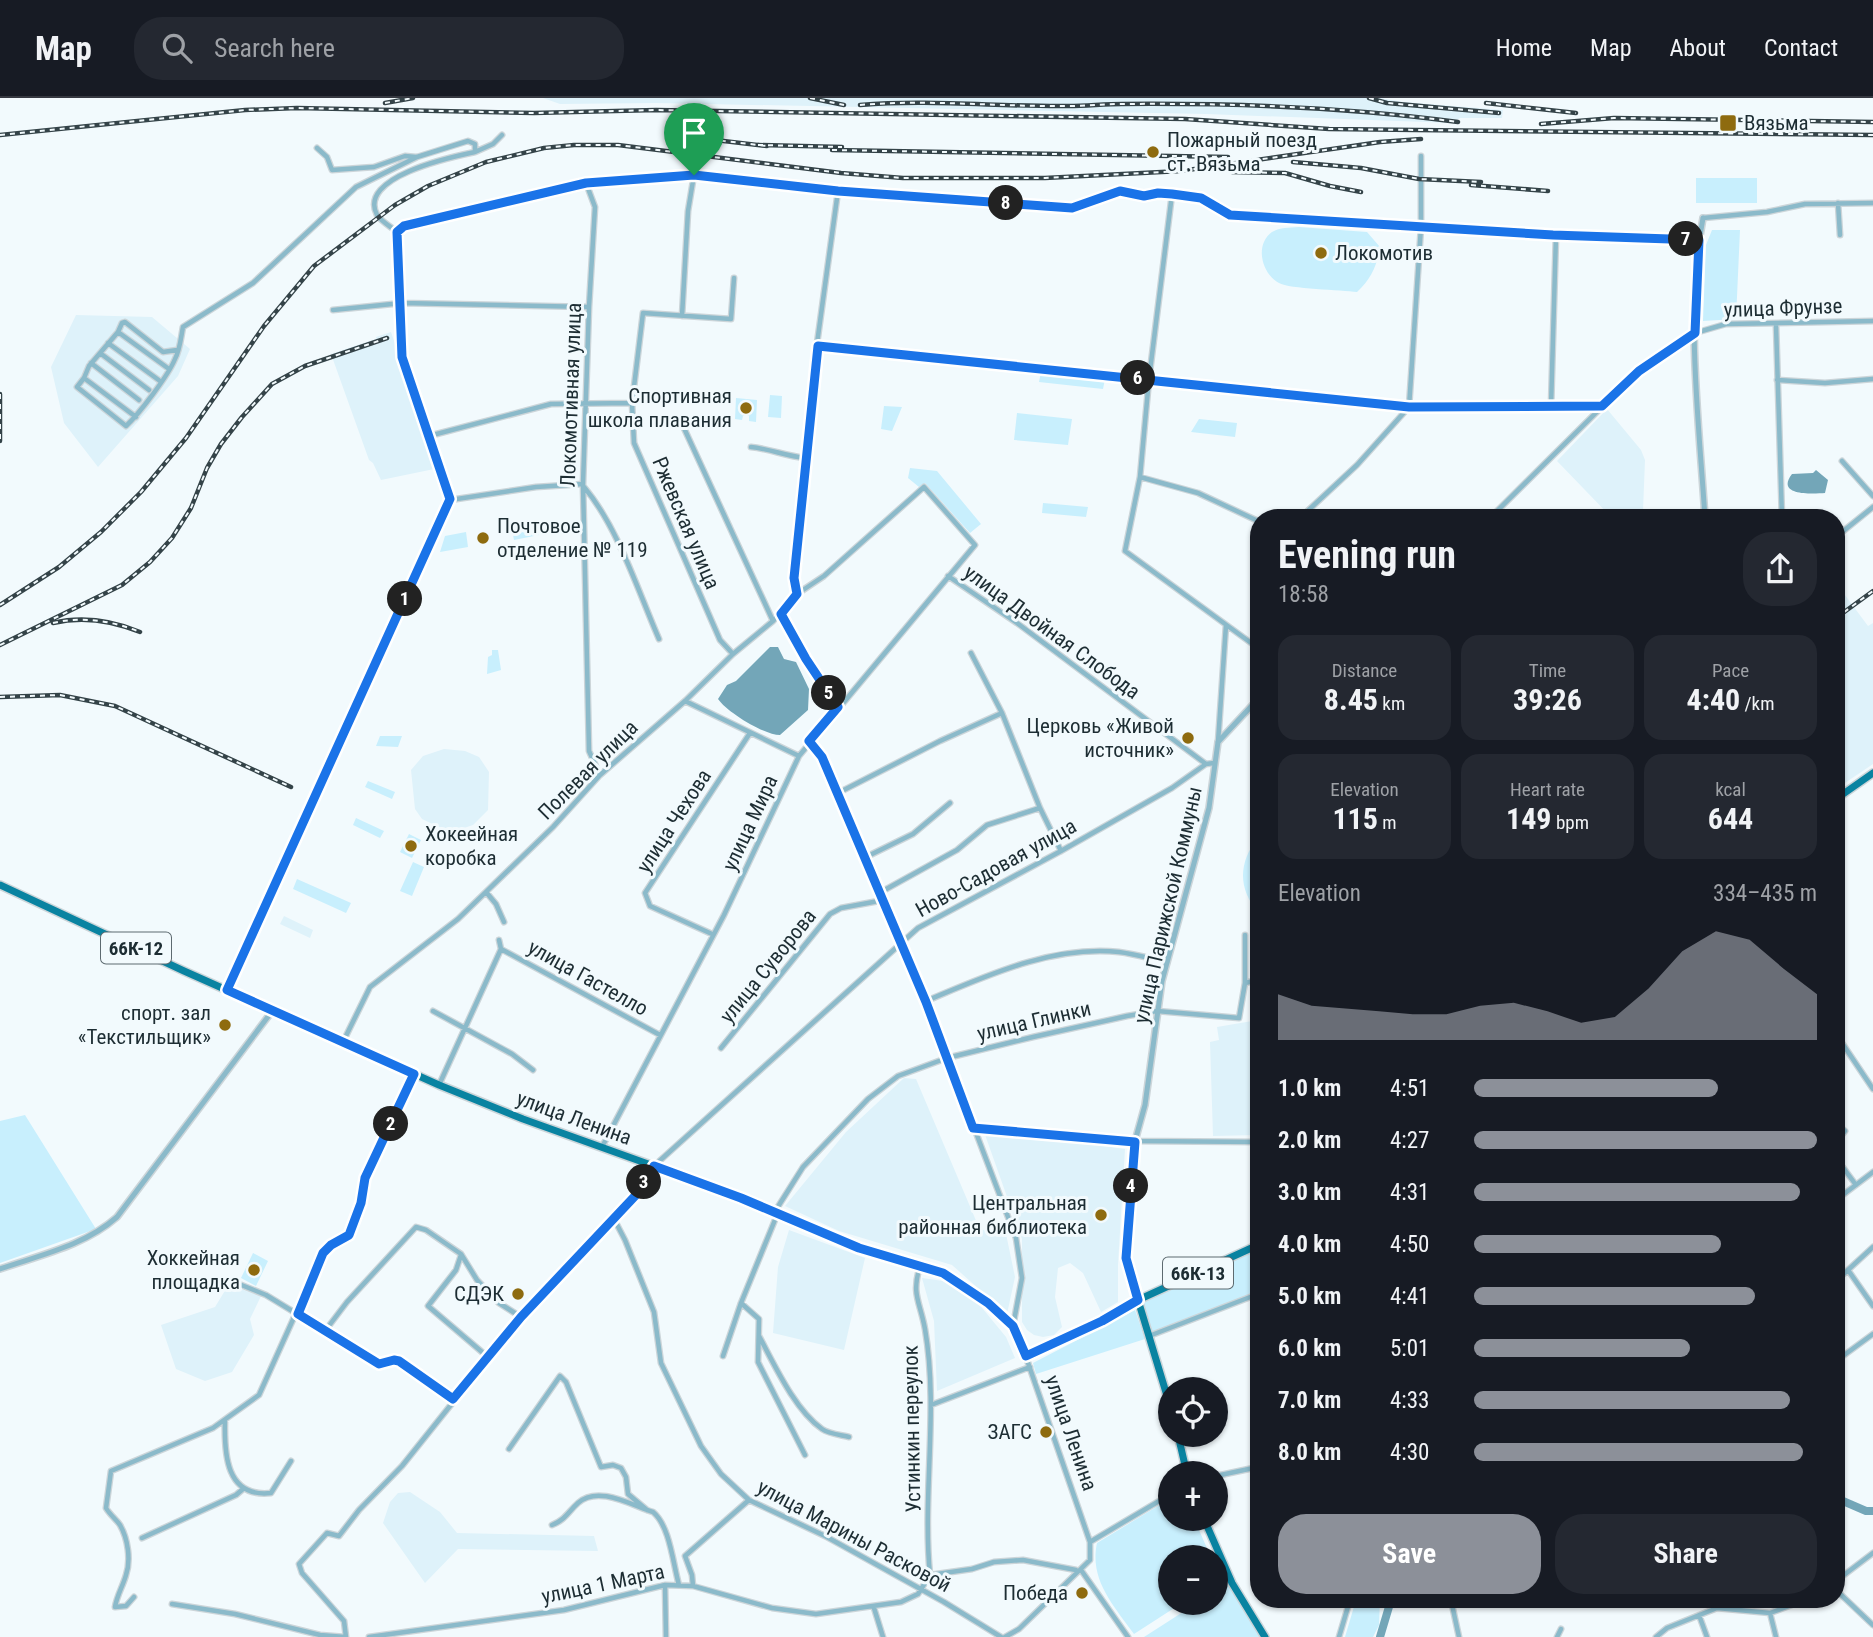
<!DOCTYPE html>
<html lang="en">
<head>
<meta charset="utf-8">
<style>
  body { margin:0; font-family:"Roboto Condensed",sans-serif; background:#242831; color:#f1f3f6; height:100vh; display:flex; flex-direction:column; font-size:26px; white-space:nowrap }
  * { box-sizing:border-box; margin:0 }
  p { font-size:23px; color:#9ea1a6 }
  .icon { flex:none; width:38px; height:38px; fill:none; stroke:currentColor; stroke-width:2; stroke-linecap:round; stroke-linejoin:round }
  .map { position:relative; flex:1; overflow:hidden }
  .drawer { position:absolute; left:1250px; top:411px; width:595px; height:1099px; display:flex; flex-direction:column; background:#171b24; border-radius:28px; box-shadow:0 2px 5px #0004 }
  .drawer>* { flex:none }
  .fabs { position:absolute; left:1158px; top:1279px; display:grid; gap:14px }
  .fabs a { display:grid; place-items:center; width:70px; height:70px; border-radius:50%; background:#171b24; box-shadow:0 2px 5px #0004; font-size:35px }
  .pin { position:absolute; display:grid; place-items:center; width:60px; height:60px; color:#fff; margin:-72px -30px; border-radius:50% 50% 50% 0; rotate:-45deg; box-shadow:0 0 7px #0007 }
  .pin .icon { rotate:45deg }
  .km { position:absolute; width:35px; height:35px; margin:-18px; border-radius:50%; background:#222; color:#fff; font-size:19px; line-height:35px; text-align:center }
  .round { display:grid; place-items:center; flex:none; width:74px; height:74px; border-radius:28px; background:#242831 }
  .headline { display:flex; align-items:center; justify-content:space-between; height:119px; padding:0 28px }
  h1 { font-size:38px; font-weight:700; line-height:52px }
  .stats { display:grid; grid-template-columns:repeat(3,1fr); gap:10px; height:119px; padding:7px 28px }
  .stats div { display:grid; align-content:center; border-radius:18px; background:#242831; text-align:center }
  .stats b { font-size:30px; font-weight:700 }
  .stats small { font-size:19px; font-weight:400 }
  .stats p { font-size:19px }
  .chart { height:196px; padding:14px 28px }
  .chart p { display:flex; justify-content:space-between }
  .chart svg { width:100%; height:126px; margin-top:7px; fill:#8c9099; opacity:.7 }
  .cta { display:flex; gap:14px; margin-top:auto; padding:14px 28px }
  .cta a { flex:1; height:80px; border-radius:28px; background:#8c9099; color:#fff; font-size:28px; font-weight:700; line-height:80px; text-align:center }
  .cta a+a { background:#242831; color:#f1f3f6 }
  ul { padding:0 28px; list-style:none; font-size:23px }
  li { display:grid; grid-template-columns:112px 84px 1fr; align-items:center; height:52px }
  li i { height:18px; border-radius:9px; background:#8c9099 }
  header { display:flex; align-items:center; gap:42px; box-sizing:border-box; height:98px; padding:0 35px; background:#171b24; border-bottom:2px solid #363941 }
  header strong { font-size:33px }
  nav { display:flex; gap:38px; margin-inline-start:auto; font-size:24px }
  .search { width:490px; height:63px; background:#242831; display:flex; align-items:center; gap:18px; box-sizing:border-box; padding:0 24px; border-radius:28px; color:#9ea1a6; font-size:26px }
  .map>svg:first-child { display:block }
  .built { fill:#def2fa }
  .green { fill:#c8effd }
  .water { fill:#73a6b8 }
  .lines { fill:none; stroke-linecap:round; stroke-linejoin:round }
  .river { stroke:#73a6b8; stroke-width:8 }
  .minor-casing { stroke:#ccd5d9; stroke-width:7 }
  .tertiary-casing { stroke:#ccd5d9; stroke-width:8 }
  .primary-casing { stroke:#ccd5d9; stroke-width:10 }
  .minor { stroke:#8bbaca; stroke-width:4.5 }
  .tertiary { stroke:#8bbaca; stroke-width:5 }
  .primary { stroke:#0983a1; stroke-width:7 }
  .rail-casing { stroke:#344348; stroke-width:4.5 }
  .rail { stroke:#f2fafd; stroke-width:2; stroke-dasharray:5; stroke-linecap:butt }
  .route-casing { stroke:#fff; stroke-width:14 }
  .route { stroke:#1a73e8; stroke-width:9 }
  .poi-dot { fill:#8e6b0f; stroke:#f2fafd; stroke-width:2.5 }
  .labels { text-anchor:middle; stroke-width:6; stroke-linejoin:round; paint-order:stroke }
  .shield { fill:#f2fafd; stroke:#5d6a70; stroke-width:2 }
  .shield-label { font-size:19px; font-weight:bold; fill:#1d2d33 }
  .poi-label { font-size:21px; fill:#1d2d33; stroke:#f2fafd; text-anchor:end }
  .street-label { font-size:21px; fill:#1d2d33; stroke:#f2fafd }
</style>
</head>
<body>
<header>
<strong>Map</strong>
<div class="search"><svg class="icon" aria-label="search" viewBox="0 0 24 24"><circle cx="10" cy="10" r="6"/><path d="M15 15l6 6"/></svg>Search here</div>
<nav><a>Home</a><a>Map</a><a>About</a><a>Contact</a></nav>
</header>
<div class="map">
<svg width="1873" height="1539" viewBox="0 0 1873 1539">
  <rect width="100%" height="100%" fill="#f2fafd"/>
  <!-- built -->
  <path class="built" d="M543 0H1380L1403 4 1503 12 1502 20H1460L1452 25 1206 16 656 5 560 6Z
    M76 217 152 219 190 251 178 278 98 369 64 325 51 269Z
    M391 234 425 334 421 335 427 352 433 354 439 370 381 382 373 365 369 362 331 256 376 241V239Z
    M1607 311 1641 352 1645 362 1643 413 1637 420H1612L1557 363Z
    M1836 485 1868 528 1873 525V666L1836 691Z
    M444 651 465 653 479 659 489 674 488 712 473 727 458 732 439 729 422 721 415 711 411 672 423 658Z
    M284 818 313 832 310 840 280 826Z
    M1258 922V1037L1213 1038 1210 944 1219 942 1217 929Z
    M904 980 916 981 980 1132 1005 1131 1015 1179 1007 1216 952 1167 839 1133 785 1108 846 1034Z
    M983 1031 1125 1051 1118 1167V1204L1101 1214 1083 1175 1070 1165 1058 1170 1055 1199 1062 1229 1054 1237 1043 1239 1034 1237 1027 1232 1022 1224V1141Z
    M789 1132 865 1160 844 1252 773 1235 778 1169Z
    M922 1180 943 1183 978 1205 1006 1239 1015 1260 937 1293 934 1223Z
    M232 1188 261 1198 250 1221 254 1237 232 1274 205 1283 176 1271 161 1227 215 1209 226 1191Z
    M410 1394 440 1414 457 1435 594 1438 598 1453 458 1451 425 1485 383 1425 390 1404 398 1395Z"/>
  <!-- green -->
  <path class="green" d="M1696 80H1757V105H1696Z
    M1299 129 1367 134 1380 149C1377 168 1371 181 1357 194 1342 192 1289 191 1279 185 1262 176 1254 147 1272 134 1280 129 1289 130 1299 129Z
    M1712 132H1740L1736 221 1703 223 1706 147Z
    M1041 274 1105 281 1103 291 1039 284Z
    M770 297 782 298 781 320 768 319Z
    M736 300 757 302 756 324 749 323V318H743L742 322 735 321Z
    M884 308 902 309 892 333 881 331Z
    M1017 315 1072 321 1068 347 1014 342Z
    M1199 321 1237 325 1235 339 1191 334Z
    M910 370 937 373 981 426 970 435 925 385 919 389 908 380Z
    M1043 405 1088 409 1086 419 1042 415Z
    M539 427V437L514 442 512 432Z
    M466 434 468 449 440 454 445 438Z
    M492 552H498L501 572 487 576 488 559 492 557Z
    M380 638H402L398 649 376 648Z
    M368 683 395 694 392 701 365 689Z
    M356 720 384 733 380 740 353 727Z
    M409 736 421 742 412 760 400 754Z
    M1258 740V814C1238 791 1238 764 1258 740Z
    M413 764 424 769 412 798 400 793Z
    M297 781 351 805 346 815 293 791Z
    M25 1017 96 1131 0 1165V1023Z
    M1258 1151V1193L1151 1235 1141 1205Z
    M253 1155 268 1163 256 1188 241 1180Z
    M1135 1212 1145 1241 1036 1276 1033 1265Z
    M1171 1400V1421H1194L1211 1459 1171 1460V1505H1182L1134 1536C1114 1508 1089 1482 1097 1445Z
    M1228 1484 1260 1539H1144L1197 1505H1216V1492Z
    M1356 1502H1380L1379 1527 1373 1539H1345Z"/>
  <!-- water -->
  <path class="water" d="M1816 372 1828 382 1825 395C1812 396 1775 398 1792 376L1813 375Z
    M770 549H778L784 561 796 564 809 591 808 612 780 637C764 637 727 614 718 601L727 587 736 583Z"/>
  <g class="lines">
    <!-- river -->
    <path class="river" d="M1836 1400 1866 1413H1873
      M1380 1539 1391 1502"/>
    <!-- minor casing -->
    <g class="minor-casing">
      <path id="minor" d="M317 50 327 59 332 72 374 69 405 58 416 59
        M475 54 493 46 502 37
        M586 85 595 109 589 209 583 386 589 653 600 677
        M1172 96 1149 281 1140 379 1125 453 1258 550
        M1838 105 1840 137
        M1703 120 1767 114 1805 106 1873 105
        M397 134 404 128 586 85 694 77 838 93 1072 110 1120 93 1145 98 1158 95 1172 96 1201 100 1230 117 1553 137 1699 142
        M397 134 402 205 401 251 450 402
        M333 212 402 205 589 209
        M682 218 688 113 694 77
        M1776 227 1782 420
        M118 234 122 225 125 224 163 254 177 252
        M108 245 160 283
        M818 248 1409 309 1602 308
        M100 255 149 292
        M91 265 139 302
        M169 271 118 234 89 268 84 280 77 289 126 328C139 316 168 278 175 261 180 252 181 239 183 229L253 185 356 89 417 59 468 43 475 46V54C451 59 357 79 377 117 381 123 391 129 397 134
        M84 280 136 319
        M1777 282 1825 285 1873 281
        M1551 309 1556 137
        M683 328 773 523
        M429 338 551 306 632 305
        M751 349C770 351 786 358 805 360
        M1842 363 1873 398
        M1140 379 1198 395 1258 423
        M584 389C618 429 638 493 659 541
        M450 402 536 389 583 386
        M1740 419V420
        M1300 420 1357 367 1409 309 1421 129V58
        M1372 420 1378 415
        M1490 420 1628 283 1663 255 1695 235 1726 226 1873 223
        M1836 439 1873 409
        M948 478 1017 525 1206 666
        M797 496 794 480 815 260 838 93
        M781 516 806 561 838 609
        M971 555 1002 615 1040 710 1061 753
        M733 556 720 542 634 345 632 305 643 215 731 221 734 180
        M685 603 799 658
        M809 643 823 659 926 903 1016 1140 1022 1180 1013 1228
        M1218 644 1226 527
        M838 695 940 643 1002 615
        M866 759 913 736 950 705
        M486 794 496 806 504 824
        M881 794 957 752 987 727 1040 710
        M712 836 650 808 645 795 750 635
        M501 851 660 937
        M1245 885 1258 882
        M227 892 450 402
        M926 903C986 878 1052 847 1119 854 1135 856 1152 861 1167 864
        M433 913 512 956 533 972
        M1836 936 1873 991
        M343 944 370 889 458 821 553 729 600 677 685 603 733 556 773 523 797 496 824 478 924 389 975 447 799 658 724 817 602 1049
        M721 950 830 816 841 810 884 802
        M439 987 501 851 499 842
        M1836 1025 1845 1033 1836 1045
        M973 1030 1135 1043 1258 1044
        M1836 1060 1856 1087
        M1836 1102 1873 1074
        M774 1115 803 1069 868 1001 898 978 947 960 1033 939 1127 918 1157 913 1239 920 1245 885V837
        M613 1119 625 1142 654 1214 661 1265 701 1348 721 1376 749 1402 825 1438 944 1504 1001 1539
        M461 1157 456 1172 428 1208 489 1260
        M1848 1172 1873 1208
        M229 1182 266 1197 379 1266 394 1262 399 1263 453 1301
        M1836 1183 1873 1149
        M741 1205 759 1221 758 1264 805 1357
        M325 1233 347 1204 416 1129 426 1132 461 1156 477 1182 499 1205 521 1219
        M759 1238C775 1268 795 1312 822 1331 829 1336 841 1337 849 1339
        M1149 1238 1258 1196
        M723 1258 741 1205 777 1117
        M1836 1263 1873 1236
        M931 1307 1030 1269
        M225 1322C224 1356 226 1400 271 1395L291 1363
        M509 1351 560 1278 566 1284 601 1369 613 1367 621 1370 626 1379 628 1396 647 1412
        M1216 1378 1258 1369
        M552 1427C565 1422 568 1414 578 1405 598 1387 631 1407 653 1414 670 1428 673 1466 679 1487
        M142 1440 236 1397 243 1391
        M1090 1444 1171 1396
        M1081 1472 1128 1539
        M930 1477 972 1471 994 1464 1023 1462 1076 1472
        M1836 1483 1873 1455
        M665 1487 666 1539
        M693 1488 692 1477 685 1458 749 1402
        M1836 1492 1873 1527
        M134 1499 126 1508 115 1509C117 1497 123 1488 126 1477 131 1462 128 1441 120 1427 116 1421 110 1417 106 1410L111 1373 213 1330 259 1297 323 1155 331 1147 349 1137 361 1105 365 1080 414 976
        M1451 1502 1459 1539
        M172 1506 235 1516 320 1537 345 1539
        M874 1510 883 1539
        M1770 1515 1805 1502
        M1699 1517 1707 1539
        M346 1539 344 1523 302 1475 299 1466 327 1435 339 1438 359 1412 402 1368 521 1219 635 1098 655 1067 918 830 1061 753 1172 690 1206 666 1214 665
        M369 1539 564 1512 665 1487 693 1488 772 1510 816 1516 901 1504 918 1496 930 1477C922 1396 939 1312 925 1231 920 1203 911 1197 920 1168
        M1005 1539 1019 1531 1090 1462V1444L1026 1259
        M1339 1539 1350 1502
        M1557 1539 1561 1531
        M1656 1539 1667 1530 1717 1510 1770 1515 1776 1539"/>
    </g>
    <!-- tertiary casing -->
    <g class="tertiary-casing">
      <path id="tertiary" d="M1703 120C1685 214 1699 324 1705 420
        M0 1171C40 1157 84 1148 117 1119L273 912
        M1138 1202 1126 1160 1128 1122 1135 1043 1145 1007 1162 883 1209 710 1218 644 1258 601"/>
    </g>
    <!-- primary casing -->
    <g class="primary-casing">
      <path id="primary" d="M1836 701 1873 675
        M0 787 184 873 439 987 523 1021 701 1085 859 1150 943 1175 959 1184 988 1205 1013 1228 1026 1258 1102 1223 1138 1202 1258 1147
        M1138 1202 1171 1311
        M1178 1337 1187 1376
        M1204 1421 1232 1485 1265 1539"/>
    </g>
    <!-- minor -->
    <use href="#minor" class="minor"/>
    <!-- tertiary -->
    <use href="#tertiary" class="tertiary"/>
    <!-- primary -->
    <use href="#primary" class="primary"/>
    <!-- rail casing -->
    <g class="rail-casing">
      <path id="rail" d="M810 0 844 7
        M1369 0 1387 5 1499 15
        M385 5 413 0
        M1486 5 1576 15
        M860 7C930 1 999 9 1069 8 1087 8 1104 6 1122 6 1235 5 1346 9 1458 24
        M1541 26 1614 20 1873 24
        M0 37 245 12 297 10 534 15 656 12 1185 21 1329 31 1873 37
        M681 38 767 48
        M758 47 842 49
        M832 52 1228 59
        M1293 64 1361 70 1419 81 1481 84
        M1232 74 1285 75 1330 88 1361 94
        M1471 87 1548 93
        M0 296V343
        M0 507 59 469 101 434 141 394 186 340 264 228 314 168 395 107 428 88 486 64 544 50 574 47H618L841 75 903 80H1045L1181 73 1380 44 1421 41
        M1836 520 1873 493
        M53 525C82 518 113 523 140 534
        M0 547 122 487 150 464 172 440 191 410 207 370 221 346 242 319 272 286 305 268 387 240
        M0 599 60 597 115 608 291 689"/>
    </g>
    <!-- rail -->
    <use href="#rail" class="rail"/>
  </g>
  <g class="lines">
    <!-- route casing -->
    <g class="route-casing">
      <path id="route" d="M694 77 838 93 1072 110 1120 93 1144 98 1158 95 1172 96 1201 100 1230 117 1553 137 1699 142 1695 235 1639 273 1602 308 1409 309 818 248 794 480 797 496 781 516 806 561 838 609 809 643 822 659 926 904 973 1030 1135 1044 1126 1160 1138 1202 1102 1223 1026 1258 1013 1228 988 1205 943 1175 859 1150 741 1100 654 1068 635 1098 521 1219 453 1301 399 1263 394 1262 379 1266 298 1216 323 1155 331 1147 349 1137 361 1105 365 1080 414 976 227 892 450 401 402 259 397 134 404 128 586 85Z"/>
    </g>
    <!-- route -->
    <use href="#route" class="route"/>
  </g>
  <!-- markers -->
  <g class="poi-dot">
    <rect x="1719" y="16" width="18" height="18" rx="3.5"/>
    <circle cx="1153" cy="54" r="7"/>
    <circle cx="1321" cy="155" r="7"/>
    <circle cx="746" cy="310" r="7"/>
    <circle cx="483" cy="440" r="7"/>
    <circle cx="1188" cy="640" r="7"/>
    <circle cx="411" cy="748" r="7"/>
    <circle cx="225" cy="927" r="7"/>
    <circle cx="1101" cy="1117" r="7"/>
    <circle cx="254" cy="1172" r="7"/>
    <circle cx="518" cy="1196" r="7"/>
    <circle cx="1046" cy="1334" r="7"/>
    <circle cx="1082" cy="1495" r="7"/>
  </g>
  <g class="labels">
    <!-- shield labels -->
    <g class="shield">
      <rect x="101" y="834.5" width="70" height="31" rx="5"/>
      <rect x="1163" y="1159.5" width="70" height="31" rx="5"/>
    </g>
    <g class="shield-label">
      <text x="136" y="857">66К-12</text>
      <text x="1198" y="1182">66К-13</text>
    </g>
    <!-- poi labels -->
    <g class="poi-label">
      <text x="1744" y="32" text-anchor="start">Вязьма</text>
      <text x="1167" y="49" text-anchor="start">Пожарный поезд<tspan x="1167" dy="24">ст. Вязьма</tspan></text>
      <text x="1335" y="162" text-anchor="start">Локомотив</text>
      <text x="732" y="305">Спортивная<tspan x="732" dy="24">школа плавания</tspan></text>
      <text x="497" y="435" text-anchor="start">Почтовое<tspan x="497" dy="24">отделение № 119</tspan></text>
      <text x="1174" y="635">Церковь «Живой<tspan x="1174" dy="24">источник»</tspan></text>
      <text x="425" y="743" text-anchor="start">Хокеейная<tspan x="425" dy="24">коробка</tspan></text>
      <text x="211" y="922">спорт. зал<tspan x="211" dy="24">«Текстильщик»</tspan></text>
      <text x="1087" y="1112">Центральная<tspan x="1087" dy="24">районная библиотека</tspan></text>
      <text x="240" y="1167">Хоккейная<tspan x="240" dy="24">площадка</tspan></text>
      <text x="504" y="1203">СДЭК</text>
      <text x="1032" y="1341">ЗАГС</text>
      <text x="1068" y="1502">Победа</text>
    </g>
    <!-- street labels -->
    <g class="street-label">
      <text transform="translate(1783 210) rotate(-2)" y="7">улица Фрунзе</text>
      <text transform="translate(571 297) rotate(-88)" y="7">Локомотивная улица</text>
      <text transform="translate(686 425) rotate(67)" y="7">Ржевская улица</text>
      <text transform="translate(1052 534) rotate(36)" y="7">улица Двойная Слобода</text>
      <text transform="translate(588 672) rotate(-45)" y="7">Полевая улица</text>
      <text transform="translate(674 723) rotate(-57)" y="7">улица Чехова</text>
      <text transform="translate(750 725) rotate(-65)" y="7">улица Мира</text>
      <text transform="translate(996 770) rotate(-29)" y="7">Ново-Садовая улица</text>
      <text transform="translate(1168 807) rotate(-77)" y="7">улица Парижской Коммуны</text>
      <text transform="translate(768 868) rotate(-51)" y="7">улица Суворова</text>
      <text transform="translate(588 880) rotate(29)" y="7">улица Гастелло</text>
      <text transform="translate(1034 923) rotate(-13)" y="7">улица Глинки</text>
      <text transform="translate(574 1020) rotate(20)" y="7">улица Ленина</text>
      <text transform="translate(912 1331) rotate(-91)" y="7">Устинкин переулок</text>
      <text transform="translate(1071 1335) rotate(71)" y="7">улица Ленина</text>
      <text transform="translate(854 1438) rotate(28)" y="7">улица Марины Расковой</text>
      <text transform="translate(603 1486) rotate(-12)" y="7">улица 1 Марта</text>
    </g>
  </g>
</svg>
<div class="fabs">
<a><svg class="icon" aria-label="locate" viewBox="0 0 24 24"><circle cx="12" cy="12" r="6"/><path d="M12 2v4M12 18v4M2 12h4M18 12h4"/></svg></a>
<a>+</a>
<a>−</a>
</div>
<div class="pin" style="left:694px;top:77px;background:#1e9e55"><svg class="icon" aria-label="arrive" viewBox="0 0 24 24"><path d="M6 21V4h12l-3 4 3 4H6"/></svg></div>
<b class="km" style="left:405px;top:501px">1</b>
<b class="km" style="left:391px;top:1026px">2</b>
<b class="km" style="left:644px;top:1084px">3</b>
<b class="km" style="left:1131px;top:1088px">4</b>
<b class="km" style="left:829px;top:595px">5</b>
<b class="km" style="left:1138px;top:280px">6</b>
<b class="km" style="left:1686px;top:141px">7</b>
<b class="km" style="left:1006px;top:105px">8</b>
<section class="drawer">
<div class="headline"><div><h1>Evening run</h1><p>18:58</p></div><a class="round"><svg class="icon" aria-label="share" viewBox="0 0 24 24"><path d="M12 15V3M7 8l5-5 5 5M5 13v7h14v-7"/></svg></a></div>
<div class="stats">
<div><p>Distance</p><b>8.45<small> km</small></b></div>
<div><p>Time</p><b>39:26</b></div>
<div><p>Pace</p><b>4:40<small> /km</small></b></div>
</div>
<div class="stats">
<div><p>Elevation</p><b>115<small> m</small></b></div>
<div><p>Heart rate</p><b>149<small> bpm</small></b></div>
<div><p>kcal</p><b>644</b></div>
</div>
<div class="chart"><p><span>Elevation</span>334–435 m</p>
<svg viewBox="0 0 160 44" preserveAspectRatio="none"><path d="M0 44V28L10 32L20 33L30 34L40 35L50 35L60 32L70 31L80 34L90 38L100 36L110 26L120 13L130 6L140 9L150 19L160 28V44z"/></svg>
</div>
<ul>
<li><b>1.0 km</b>4:51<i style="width:71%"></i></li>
<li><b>2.0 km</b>4:27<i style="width:100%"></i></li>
<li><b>3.0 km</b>4:31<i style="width:95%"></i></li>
<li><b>4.0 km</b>4:50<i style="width:72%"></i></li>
<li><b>5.0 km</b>4:41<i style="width:82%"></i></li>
<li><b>6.0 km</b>5:01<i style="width:63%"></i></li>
<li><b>7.0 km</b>4:33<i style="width:92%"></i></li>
<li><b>8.0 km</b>4:30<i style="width:96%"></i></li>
</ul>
<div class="cta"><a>Save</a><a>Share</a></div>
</section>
</div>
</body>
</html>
